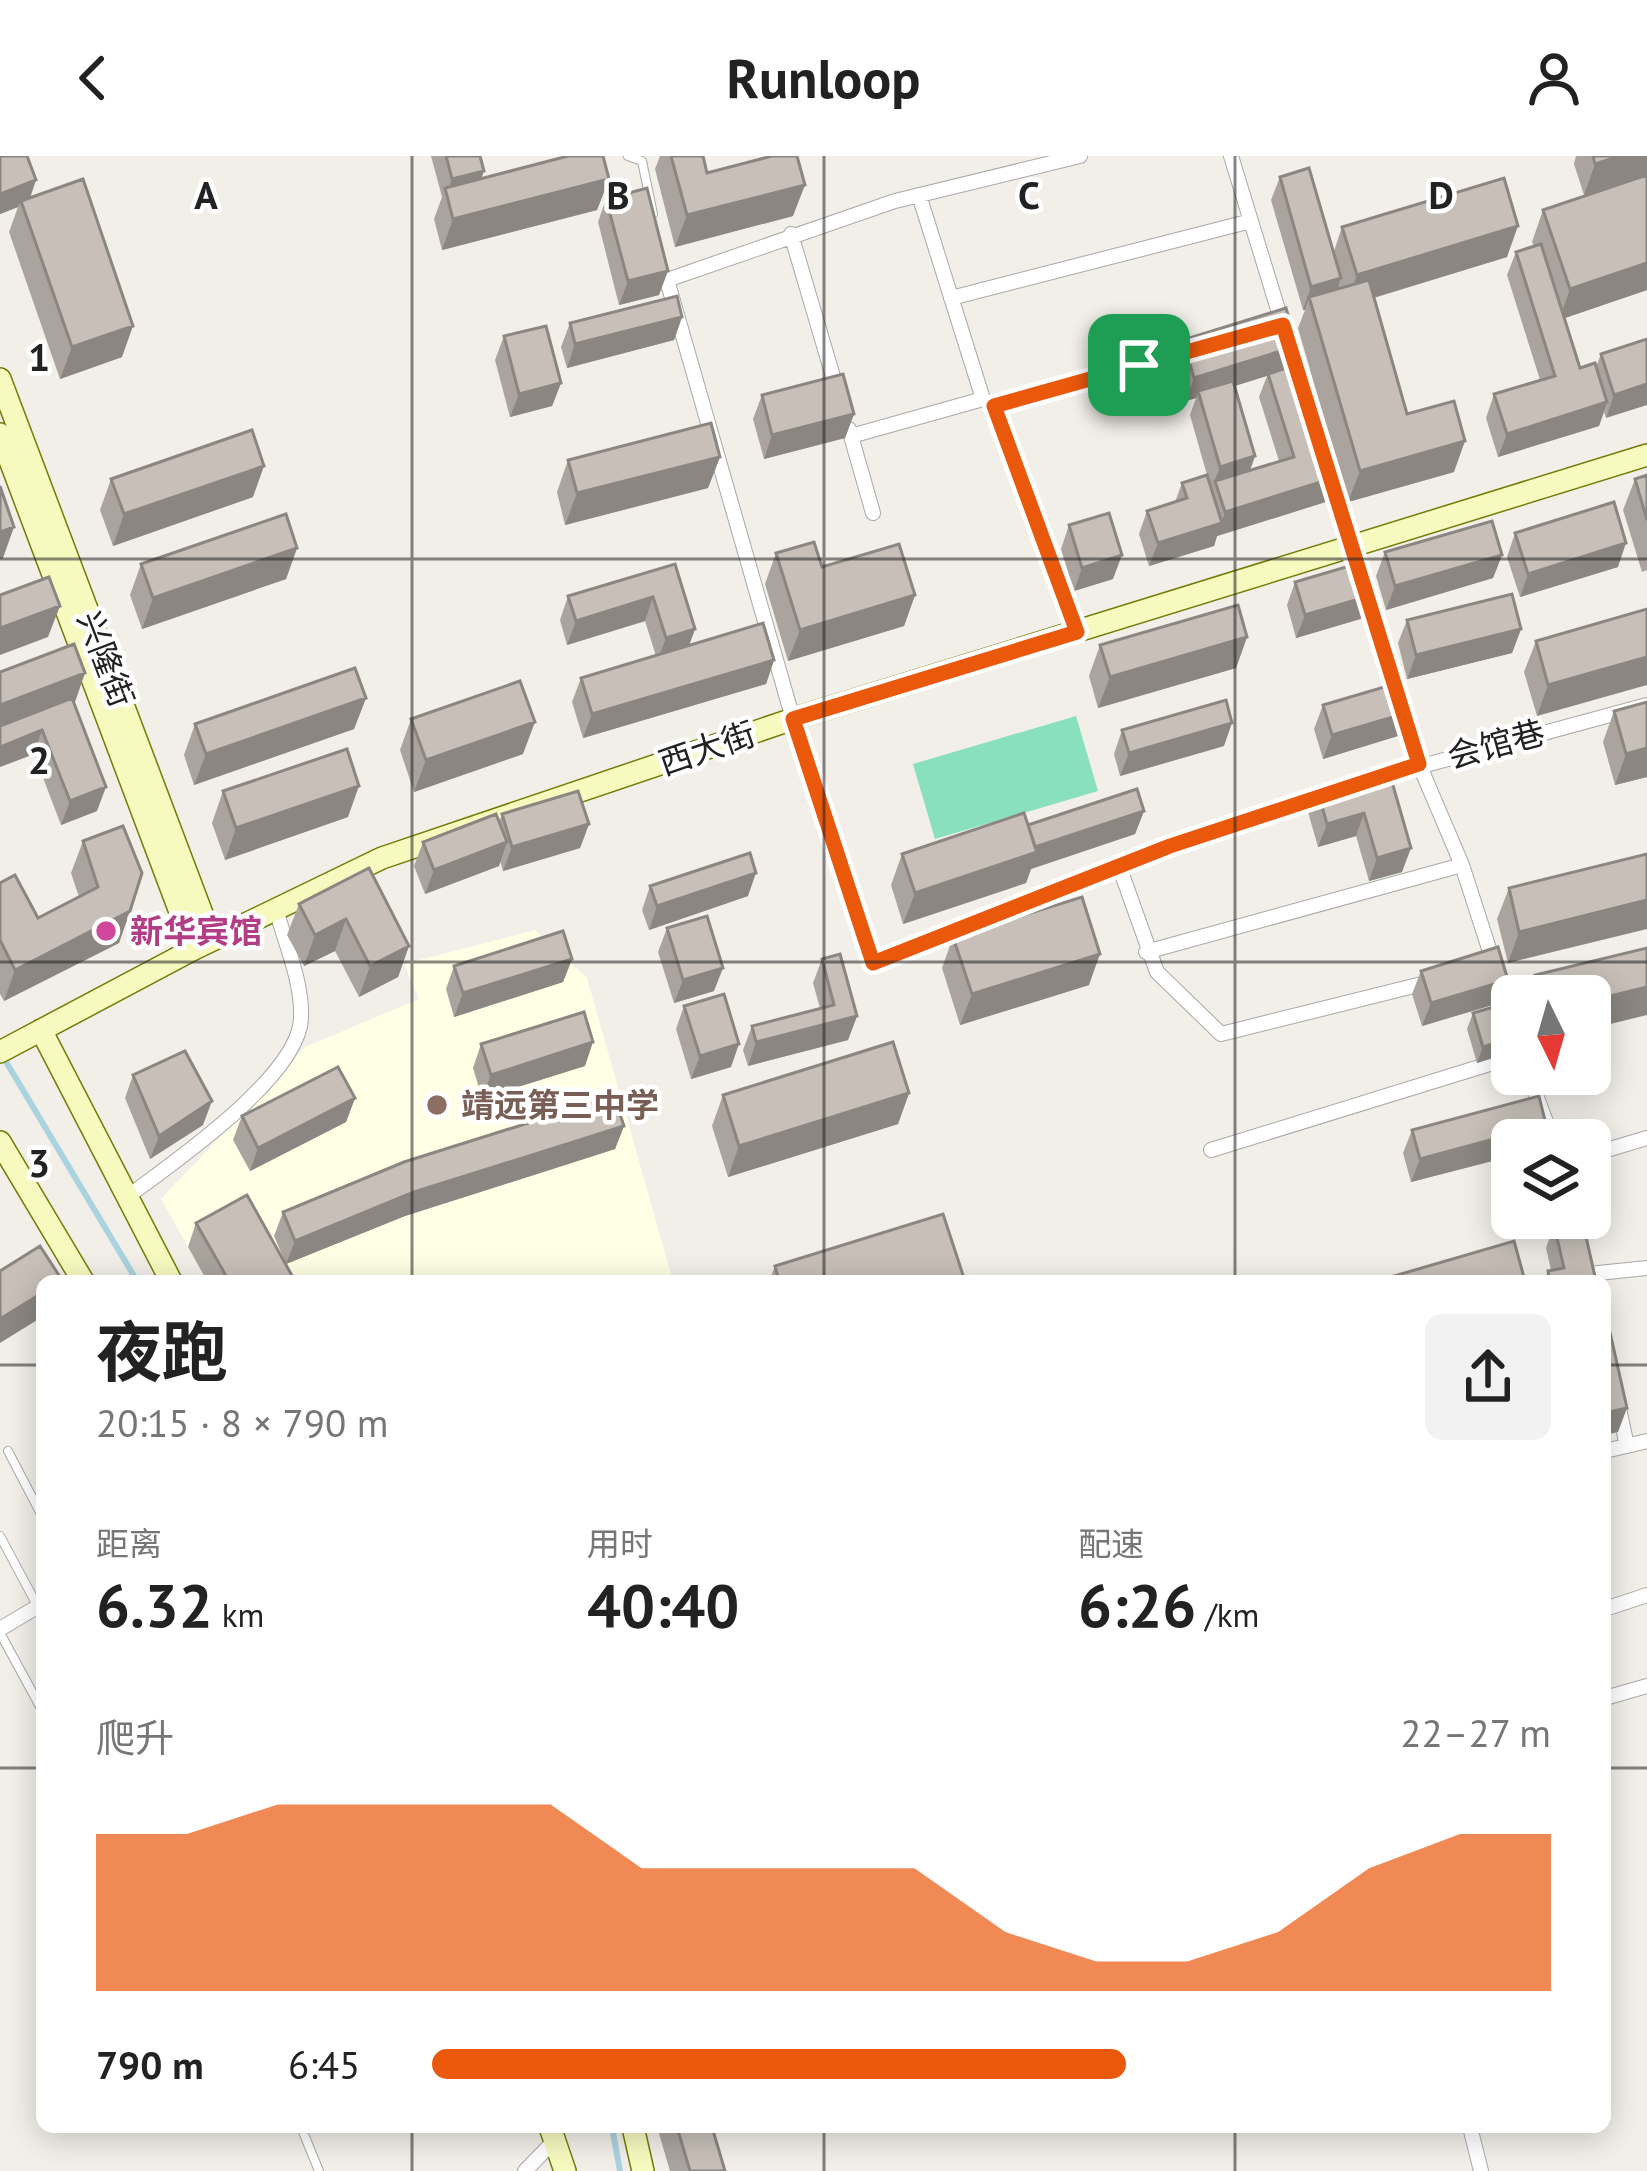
<!DOCTYPE html>
<html lang="zh">
<head>
<meta charset="utf-8">
<style>
  body { margin:0; font-family:"PT Sans","Noto Sans SC",sans-serif; background:#f2f2f2; color:#222; height:100vh; display:flex; flex-direction:column; font-size:45px; white-space:nowrap }
  * { box-sizing:border-box; margin:0 }
  p { font-size:39px; color:#767676 }
  .icon { flex:none; width:66px; height:66px; fill:none; stroke:currentColor; stroke-width:2; stroke-linecap:round; stroke-linejoin:round }
  .map { position:relative; flex:1; overflow:hidden }
  .details { position:absolute; left:36px; top:1119px; width:1575px; height:858px; display:flex; flex-direction:column; background:#fff; border-radius:18px; box-shadow:0 6px 30px #0003 }
  .details>* { flex:none }
  .needle { width:78px; rotate:175deg }
  .controls { position:absolute; left:1491px; top:819px; display:grid; gap:24px }
  .controls a { display:grid; place-items:center; width:120px; height:120px; border-radius:18px; background:#fff; box-shadow:0 6px 30px #0003; font-size:60px }
  .pin { position:absolute; display:grid; place-items:center; width:102px; height:102px; color:#fff; margin:-51px; border-radius:24px; box-shadow:0 6px 18px #0006 }
  .round { display:grid; place-items:center; flex:none; width:126px; height:126px; border-radius:18px; background:#f2f2f2 }
  .head { display:flex; align-items:center; justify-content:space-between; height:204px; padding:0 60px }
  h1 { font-size:66px; font-weight:700; line-height:90px }
  .metrics { display:grid; grid-template-columns:repeat(3,1fr); gap:18px; height:204px; padding:12px 60px }
  .metrics div { display:grid; align-content:center }
  .metrics b { font-size:60px; font-weight:700 }
  .metrics small { font-size:33px; font-weight:400 }
  .metrics p { font-size:33px }
  .chart { height:336px; padding:24px 60px }
  .chart p { display:flex; justify-content:space-between }
  .chart svg { width:100%; height:216px; margin-top:12px; fill:#ea580c; opacity:.7 }
  ul { padding:0 60px; list-style:none; font-size:39px }
  li { display:grid; grid-template-columns:192px 144px 1fr; align-items:center; height:90px }
  li i { height:30px; border-radius:15px; background:#ea580c }
  header { display:flex; justify-content:space-between; align-items:center; height:156px; padding:0 60px; background:#fff; font-size:54px; font-weight:700 }
  .map>svg:first-child { display:block }
  .education { fill:#ffffe5 }
  .pitch { fill:#88e0be }
  .lines { fill:none; stroke-linecap:round; stroke-linejoin:round }
  .stream { stroke:#aad3df; stroke-width:6 }
  .service-casing { stroke:#a9a9a9; stroke-width:10 }
  .minor-casing { stroke:#a9a9a9; stroke-width:16 }
  .secondary-casing { stroke:#707d05; stroke-width:24 }
  .service { stroke:#fff; stroke-width:8 }
  .minor { stroke:#fff; stroke-width:14 }
  .secondary { stroke:#f7fabf; stroke-width:21 }
  .wall { fill:#aba49e; fill-rule:evenodd }
  .shaded-wall { fill:#8b8681 }
  .building { fill:#c7bfb8; stroke:#8b8681; stroke-width:3 }
  .route-casing { stroke:#fff; stroke-width:24 }
  .route { stroke:#ea580c; stroke-width:15 }
  .grid { fill:none; stroke:#222; stroke-width:3; stroke-opacity:0.55 }
  .hotel-dot { fill:#d1479c; stroke:#fff; stroke-width:4.5 }
  .education-dot { fill:#8d6e63; stroke:#fff; stroke-width:4.5 }
  .labels { text-anchor:middle; stroke-width:9; stroke-linejoin:round; paint-order:stroke }
  .street-label { font-size:33px; fill:#222; stroke:#fff }
  .hotel-label { font-size:33px; font-weight:bold; fill:#b23c85; stroke:#fff; text-anchor:start }
  .education-label { font-size:33px; font-weight:bold; fill:#785e54; stroke:#fff; text-anchor:start }
  .grid-label { font-size:39px; text-anchor:middle; font-weight:bold; fill:#222; stroke:#fff; stroke-width:9; stroke-linejoin:round; paint-order:stroke }
</style>
</head>
<body>
<header><svg class="icon" aria-label="back" viewBox="0 0 24 24"><path d="M15 5l-7 7 7 7"/></svg>Runloop<svg class="icon" aria-label="person" viewBox="0 0 24 24"><circle cx="12" cy="8" r="4"/><path d="M4 21q1-7 8-7t8 7"/></svg></header>
<div class="map">
<svg width="1647" height="2015" viewBox="0 0 1647 2015">
  <rect width="100%" height="100%" fill="#f2efe9"/>
  <!-- education -->
  <path class="education" d="M535 774 587 822 673 1125H207L161 1043 305 891 419 843 404 808Z"/>
  <!-- pitch -->
  <path class="pitch" d="M1076 560 1098 635 935 683 913 608Z"/>
  <g class="lines">
    <!-- stream -->
    <path class="stream" d="M2 899 137 1125
      M612 1971 620 2015"/>
    <!-- service casing -->
    <g class="service-casing">
      <path id="service" d="M628 0 642 5 653 58
        M8 1295 42 1360
        M0 1380 37 1449
        M0 1477 42 1554
        M301 1971 319 2015"/>
    </g>
    <!-- minor casing -->
    <g class="minor-casing">
      <path id="minor" d="M1080 0 895 45 667 124 793 563 873 807 1170 690 1330 637
        M1231 0 1299 222
        M791 78 837 234
        M951 142 1251 65
        M849 273 873 357
        M851 280 983 243 919 39
        M1330 323 1419 608 1462 709 1512 864
        M1077 476 994 250 1191 194
        M1374 623 1647 549
        M1119 710 1157 816 1221 878 1434 825
        M1146 796 1462 709
        M1528 918 1553 984
        M1211 994 1512 901
        M1590 999 1647 982
        M127 1041C173 1007 298 921 301 863 303 827 285 787 276 753
        M1589 1118 1647 1112
        M1618 1248 1627 1290
        M1605 1295 1647 1285
        M1605 1453 1647 1439
        M0 1473 42 1448
        M1605 1542 1647 1530
        M1470 1971 1481 2015
        M525 2015 555 1984"/>
    </g>
    <!-- secondary casing -->
    <g class="secondary-casing">
      <path id="secondary" d="M0 223 212 784
        M0 278 194 793
        M41 874 171 1125
        M0 896 194 793 382 702 793 563 1647 299
        M0 986 83 1125
        M550 1971 565 2015
        M633 1971 643 2015"/>
    </g>
    <!-- service -->
    <use href="#service" class="service"/>
    <!-- minor -->
    <use href="#minor" class="minor"/>
    <!-- secondary -->
    <use href="#secondary" class="secondary"/>
  </g>
  <!-- wall -->
  <path class="wall" d="M0 0 30 41 122 201 60 223 9 76 18 51 0 58Z
    M431 0H480L484 15 481 22 609 23 597 54 442 94 434 63 442 41Z
    M660 0H703L707 17 793 60 675 91 655 13Z
    M1576 0H1647L1584 39 1574 8Z
    M1647 19V134L1565 162 1580 212 1596 211 1601 198 1647 183 1606 262 1604 256 1599 270 1498 301 1486 262 1494 238 1540 224 1507 119 1516 96 1534 90 1532 86 1543 54Z
    M1280 21 1334 95 1342 71 1507 101 1374 142 1407 258 1454 316 1348 346 1298 172 1305 154H1303L1271 44Z
    M606 43 659 139 619 149 598 66Z
    M682 161 674 184 567 212 561 191 570 167Z
    M504 180 561 227 552 250 510 261 495 204Z
    M1183 184 1297 190 1290 211 1340 320 1332 344 1217 380 1214 390 1149 410 1139 378 1147 355 1175 346 1182 327 1207 319 1190 259 1196 242 1186 245 1174 208ZM1267 220 1259 241 1279 305 1250 315 1255 300 1234 230Z
    M762 239 854 258 845 282 764 303 753 263Z
    M720 301 708 332 565 369 557 336 568 304Z
    M1647 319V414L1642 416 1623 354 1635 323Z
    M111 323 253 341 113 390 100 354Z
    M1069 369 1113 423 1074 435 1061 393Z
    M1515 377 1618 411 1520 441 1507 401Z
    M297 392 286 423 142 473 130 439 141 408Z
    M1385 396 1502 399 1493 422 1386 454 1376 420Z
    M776 397 915 439 904 470 788 505 765 428Z
    M675 408 695 473 689 490 774 504 766 528 583 582 572 546 581 522 656 500 645 465 567 489 560 464 568 440Z
    M1295 426 1376 438 1367 461 1296 482 1287 449Z
    M1647 453 1537 560 1524 516 1536 485Z
    M1407 464 1521 473 1512 497 1407 523 1398 487Z
    M1247 481 1236 512 1098 552 1089 520 1100 489Z
    M0 516 74 548 97 655 61 669 34 598 0 611Z
    M366 542 354 573 194 629 184 599 195 568Z
    M1647 546V621L1615 629 1603 586 1614 555Z
    M1323 549 1401 579 1323 603 1314 573Z
    M411 563 523 598 414 636 400 594Z
    M1122 574 1224 590 1120 620 1114 598Z
    M1388 612 1402 716 1369 725 1356 680 1318 691 1308 656 1317 633Z
    M223 635 348 661 225 704 212 667Z
    M1144 655 1135 678 1031 713 1026 727 903 768 891 729 902 698 1028 669Z
    M502 658 589 668 580 692 503 715 500 705 499 710 425 738 414 710 423 686 499 666Z
    M83 685 130 755 119 787 4 845 0 838V727L38 762 79 741 71 717Z
    M1647 698 1508 807 1497 763 1509 732Z
    M369 712 409 790 398 821 359 841 335 795 304 810 287 779 299 748Z
    M650 730 748 740 649 774 642 754Z
    M667 772 714 835 674 847 658 796Z
    M953 781 1089 829 960 869 942 812Z
    M572 803 563 826 454 861 446 833 454 810Z
    M822 803 857 860 848 884 748 910 743 894 752 870 820 852 813 827Z
    M1421 815 1508 824 1499 847 1422 870 1412 838Z
    M1535 819 1590 840H1527Z
    M684 850 731 911 691 923 676 873Z
    M1473 857 1512 896 1477 907 1467 873Z
    M481 888 585 910 482 942 473 912Z
    M133 919 203 969 150 1003 125 942Z
    M909 937 898 968 728 1021 712 970 723 939Z
    M355 942 346 966 250 1015 233 984 242 960Z
    M624 970 615 993 405 1060 286 1108 274 1080 283 1056Z
    M1412 974 1512 984V1057L1502 1023 1511 1000 1411 1026 1403 997Z
    M1539 1062H1574L1573 1065 1596 1125H1544L1548 1115 1551 1114 1546 1092 1554 1069 1542 1072Z
    M196 1067 295 1125H207L188 1091Z
    M775 1110 963 1125H769Z
    M657 1971H712L725 2015H670Z"/>
  <!-- shaded-wall -->
  <path class="shaded-wall" d="M1620 0H1647V18L1584 39 1595 8Z
    M484 15 475 38 447 37 452 23Z
    M609 23 597 54 442 94 453 63Z
    M36 24 28 48 21 45 18 51 0 58V38Z
    M805 29 793 60 675 91 687 59Z
    M1518 70 1507 101 1346 150 1357 119Z
    M1647 107V134L1559 164 1570 133Z
    M668 115 659 139 619 149 628 125Z
    M1341 122 1333 146 1309 141 1305 154H1303L1311 131Z
    M682 161 674 184 567 212 575 188Z
    M133 170 122 201 60 223 72 191Z
    M1297 190 1289 213 1200 241 1198 235 1196 242 1186 245 1194 222Z
    M561 227 552 250 510 261 519 238Z
    M1647 228V249L1606 262 1614 239Z
    M1607 246 1599 270 1498 301 1507 278Z
    M854 258 845 282 764 303 772 279Z
    M1465 285 1454 316 1348 346 1360 315Z
    M1255 300 1246 324 1215 325 1211 334 1220 311Z
    M720 301 708 332 565 369 577 337Z
    M264 310 253 341 113 390 124 358Z
    M1340 320 1332 344 1217 380 1214 390 1149 410 1158 387 1221 367 1225 356Z
    M14 371 3 402 0 403V376Z
    M1626 387 1618 411 1520 441 1528 418Z
    M297 392 286 423 142 473 153 442Z
    M1122 399 1113 423 1074 435 1082 412Z
    M1502 399 1493 422 1386 454 1395 430Z
    M1376 438 1367 461 1296 482 1305 459Z
    M915 439 904 470 788 505 800 474Z
    M653 441 645 465 567 489 576 465Z
    M60 450 48 481 0 499V472Z
    M695 473 686 497 657 506 666 482Z
    M1521 473 1512 497 1407 523 1416 499Z
    M1247 481 1236 512 1098 552 1110 521Z
    M1647 501V529L1537 560 1548 529Z
    M774 504 766 528 583 582 592 558Z
    M85 517 74 549 0 576V549Z
    M366 542 354 573 194 629 206 598Z
    M1410 556 1401 579 1323 603 1332 579Z
    M535 566 523 598 414 636 426 604Z
    M1232 567 1224 590 1120 620 1129 597Z
    M42 574 34 598 0 611V591Z
    M1647 592V621L1615 629 1626 598Z
    M359 630 348 661 225 704 236 672Z
    M106 631 97 655 61 669 70 645Z
    M1144 655 1135 678 1031 713 1026 727 903 768 915 737 1030 692Z
    M1364 657 1356 680 1318 691 1327 668Z
    M589 668 580 692 503 715 512 691Z
    M507 686 499 710 425 738 434 714Z
    M1411 692 1402 716 1369 725 1377 702Z
    M756 717 748 740 649 774 657 750Z
    M1647 744V773L1508 807 1519 776Z
    M130 755 119 787 4 845 15 814Z
    M346 763 335 795 304 810 315 779Z
    M409 790 398 821 359 841 370 810Z
    M1100 798 1089 829 960 869 972 838Z
    M572 803 563 826 454 861 463 837Z
    M723 812 714 835 674 847 683 824Z
    M1508 824 1499 847 1422 870 1431 847Z
    M1647 831V859L1590 873V845Z
    M857 860 848 884 748 910 756 886Z
    M1512 882V896L1477 907 1483 891Z
    M593 886 585 910 482 942 491 919Z
    M739 888 731 911 691 923 700 900Z
    M909 937 898 968 728 1021 739 990Z
    M355 942 346 966 250 1015 258 992Z
    M212 945 203 969 150 1003 159 980Z
    M1546 969 1541 984H1512V1000L1411 1026 1420 1003Z
    M624 970 615 993 405 1060 286 1108 295 1085 414 1036Z
    M1545 1062H1574L1573 1065 1542 1072Z
    M42 1137V1161L0 1187V1163Z
    M1627 1252 1618 1276 1605 1279V1257Z"/>
  <!-- building -->
  <path class="building" d="M0 0H27L36 24 0 38Z
    M446 0H480L484 15 452 23Z
    M568 0H603L609 23 453 63 445 32Z
    M671 0H703L707 17 772 0H797L805 29 687 59Z
    M1593 0H1620L1595 8Z
    M1309 12 1341 122 1311 131 1280 21Z
    M1647 19V107L1570 133 1543 54Z
    M1504 22 1518 70 1357 119 1342 71Z
    M83 23 133 170 72 191 21 45Z
    M647 32 668 115 628 125 606 43Z
    M1541 88 1580 212 1595 207 1607 246 1507 278 1494 238 1555 220 1516 96Z
    M1369 124 1407 258 1454 245 1465 285 1360 315 1309 141Z
    M677 140 682 161 575 188 570 167Z
    M1286 152 1297 190 1194 222 1183 184Z
    M546 170 561 227 519 238 504 180Z
    M1647 183V228L1614 239 1601 198Z
    M1305 206 1340 320 1225 356 1215 325 1294 301 1268 218Z
    M843 218 854 258 772 279 762 239Z
    M1233 225 1255 300 1220 311 1198 235Z
    M711 267 720 301 577 337 568 304Z
    M252 274 264 310 124 358 111 323Z
    M1207 319 1222 367 1158 387 1147 355 1187 342 1182 327Z
    M1647 319V364L1635 323Z
    M0 330 14 371 0 376Z
    M1614 346 1626 387 1528 418 1515 377Z
    M1109 357 1122 399 1082 412 1069 369Z
    M286 358 297 392 153 442 141 408Z
    M1492 365 1502 399 1395 430 1385 396Z
    M814 386 822 411 899 388 915 439 800 474 776 397Z
    M1366 405 1376 438 1305 459 1295 426Z
    M675 408 695 473 666 482 653 441 576 465 568 440Z
    M49 421 60 450 0 472V439Z
    M1512 438 1521 473 1416 499 1407 464Z
    M1238 449 1247 481 1110 521 1100 489Z
    M1647 453V501L1548 529 1536 485Z
    M763 467 774 504 592 558 581 522Z
    M74 488 85 517 0 549V516Z
    M355 512 366 542 206 598 195 568Z
    M520 525 535 566 426 604 411 563Z
    M1401 526 1410 556 1332 579 1323 549Z
    M72 542 106 631 70 645 42 574 0 591V570Z
    M1226 544 1232 567 1129 597 1122 574Z
    M1647 546V592L1626 598 1614 555Z
    M347 593 359 630 236 672 223 635Z
    M1388 612 1411 692 1377 702 1364 657 1327 668 1317 633Z
    M1137 633 1144 655 1035 691 1028 669Z
    M578 635 589 668 512 691 502 658Z
    M1024 657 1037 696 915 737 902 698Z
    M496 658 507 686 434 714 423 686Z
    M123 670 142 717 130 755 15 814 0 784V727L15 719 38 762 98 731 83 685Z
    M750 697 756 717 657 750 650 730Z
    M1647 698V744L1519 776 1509 732Z
    M369 712 409 790 370 810 346 763 315 779 299 748Z
    M1082 741 1100 798 972 838 953 781Z
    M707 760 723 812 683 824 667 772Z
    M563 775 572 803 463 837 454 810Z
    M1498 791 1508 824 1431 847 1421 815Z
    M1647 792V831L1590 845V840H1540L1535 819Z
    M840 798 857 860 756 886 752 870 834 849 822 803Z
    M724 838 739 888 700 900 684 850Z
    M1507 847 1512 862V882L1483 891 1473 857Z
    M584 856 593 886 491 919 481 888Z
    M893 886 909 937 739 990 723 939Z
    M185 895 212 945 159 980 133 919Z
    M338 911 355 942 258 992 242 960Z
    M614 940 624 970 414 1036 295 1085 283 1056 404 1006Z
    M1539 940 1546 969 1420 1003 1412 974Z
    M247 1039 295 1125H229L196 1067Z
    M943 1058 964 1122 954 1125H779L775 1110Z
    M1582 1063 1596 1125H1550L1548 1115 1564 1112 1554 1069Z
    M1514 1085 1525 1125H1377Z
    M40 1090 62 1124 42 1125V1137L0 1163V1115Z
    M1605 1154 1627 1252 1605 1257Z
    M677 1971H712L725 2015H690Z"/>
  <g class="lines">
    <!-- route casing -->
    <g class="route-casing">
      <path id="route" d="M1283 169 1419 608 1170 690 873 807 793 563 1077 476 994 250Z"/>
    </g>
    <!-- route -->
    <use href="#route" class="route"/>
  </g>
  <!-- grid -->
  <path class="grid" d="M412 0V1125M824 0V1125M1235 0V1125M0 403H1647M0 806H1647M0 1209H42M1605 1209H1647M0 1612H42M1605 1612H1647M412 1971V2015M824 1971V2015M1235 1971V2015"/>
  <!-- markers -->
  <circle class="hotel-dot" cx="106" cy="775" r="12"/>
  <circle class="education-dot" cx="437" cy="949" r="12"/>
  <g class="labels">
    <!-- street labels -->
    <g class="street-label">
      <text transform="translate(106 503) rotate(69)" y="12">兴隆街</text>
      <text transform="translate(1496 588) rotate(-15)" y="12">会馆巷</text>
      <text transform="translate(707 592) rotate(-19)" y="12">西大街</text>
    </g>
    <!-- hotel labels -->
    <g class="hotel-label">
      <text x="130" y="787">新华宾馆</text>
    </g>
    <!-- education labels -->
    <g class="education-label">
      <text x="461" y="961">靖远第三中学</text>
    </g>
  </g>
  <g class="grid-label">
    <text x="206" y="53">A</text>
    <text x="618" y="53">B</text>
    <text x="1029" y="53">C</text>
    <text x="1441" y="53">D</text>
    <text x="39" y="215">1</text>
    <text x="39" y="618">2</text>
    <text x="39" y="1021">3</text>
  </g>
</svg>
<div class="controls">
<a><svg class="needle" viewBox="-14 -14 28 28"><path d="M0-13l5 13h-10z" fill="#e53935"/><path d="M0 13l5-13h-10z" fill="#767676"/></svg></a>
<a><svg class="icon" aria-label="layers" viewBox="0 0 24 24"><path d="M12 4l9 5-9 5-9-5zM3 14l9 5 9-5"/></svg></a>
</div>
<div class="pin" style="left:1139px;top:209px;background:#1e9e55"><svg class="icon" aria-label="arrive" viewBox="0 0 24 24"><path d="M6 21V4h12l-3 4 3 4H6"/></svg></div>
<section class="details">
<div class="head"><div><h1>夜跑</h1><p>20:15 · 8 × 790 m</p></div><a class="round"><svg class="icon" aria-label="share" viewBox="0 0 24 24"><path d="M12 15V3M7 8l5-5 5 5M5 13v7h14v-7"/></svg></a></div>
<div class="metrics">
<div><p>距离</p><b>6.32<small> km</small></b></div>
<div><p>用时</p><b>40:40</b></div>
<div><p>配速</p><b>6:26<small> /km</small></b></div>
</div>
<div class="chart"><p><span>爬升</span>22–27 m</p>
<svg viewBox="0 0 160 44" preserveAspectRatio="none"><path d="M0 44V12L10 12L20 6L30 6L40 6L50 6L60 19L70 19L80 19L90 19L100 32L110 38L120 38L130 32L140 19L150 12L160 12V44z"/></svg>
</div>
<ul>
<li><b>790 m</b>6:45<i style="width:62%"></i></li>
</ul>
</section>
</div>
</body>
</html>
